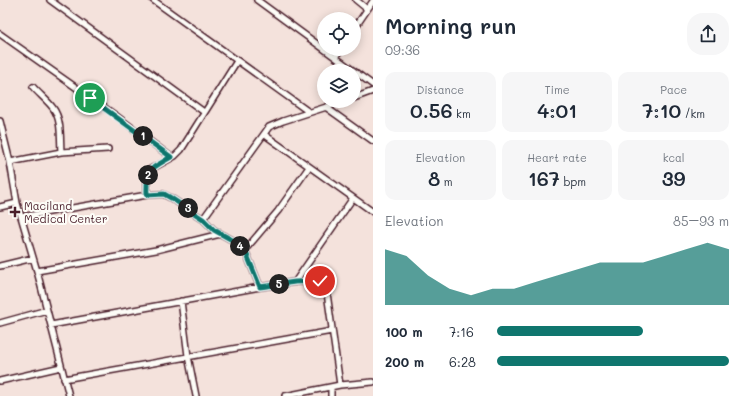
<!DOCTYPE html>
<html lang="en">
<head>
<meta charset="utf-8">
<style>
  body { margin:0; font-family:Mali,sans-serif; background:#f6f6f7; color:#1f2937; height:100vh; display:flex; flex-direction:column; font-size:15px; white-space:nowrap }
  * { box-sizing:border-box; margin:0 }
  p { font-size:13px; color:#747a83 }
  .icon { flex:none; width:22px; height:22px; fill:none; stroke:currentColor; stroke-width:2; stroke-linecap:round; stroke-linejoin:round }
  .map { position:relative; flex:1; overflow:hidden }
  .side { display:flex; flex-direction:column; background:#fff; width:368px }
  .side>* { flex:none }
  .tools { position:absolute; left:317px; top:12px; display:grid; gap:8px }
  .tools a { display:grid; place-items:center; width:44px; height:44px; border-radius:50%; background:#fff; box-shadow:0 2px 10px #0003; font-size:20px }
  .pin { position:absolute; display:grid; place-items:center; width:34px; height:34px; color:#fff; margin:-17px; border:2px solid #fff; border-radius:50%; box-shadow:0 1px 4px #0007 }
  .km { position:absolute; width:20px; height:20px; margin:-10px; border-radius:50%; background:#222; color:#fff; font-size:11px; line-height:20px; text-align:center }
  .round { display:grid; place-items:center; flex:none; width:42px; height:42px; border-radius:16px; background:#f6f6f7 }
  .headline { display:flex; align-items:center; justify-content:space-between; height:68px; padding:0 12px }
  h1 { font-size:22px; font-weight:600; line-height:30px }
  .figures { display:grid; grid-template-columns:repeat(3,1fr); gap:6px; height:68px; padding:4px 12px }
  .figures div { display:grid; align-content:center; border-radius:10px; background:#f6f6f7; text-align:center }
  .figures b { font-size:20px; font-weight:600 }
  .figures small { font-size:11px; font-weight:400 }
  .figures p { font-size:11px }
  .chart { height:112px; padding:8px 12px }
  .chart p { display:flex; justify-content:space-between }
  .chart svg { width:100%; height:72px; margin-top:4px; fill:#0f766e; opacity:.7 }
  ul { padding:0 12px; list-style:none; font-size:13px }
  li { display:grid; grid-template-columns:64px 48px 1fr; align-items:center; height:30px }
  li i { height:10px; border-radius:5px; background:#0f766e }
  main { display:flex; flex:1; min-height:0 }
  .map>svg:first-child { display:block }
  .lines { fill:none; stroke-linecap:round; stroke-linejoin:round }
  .minor-casing { stroke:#4a1f2b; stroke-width:8 }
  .minor { stroke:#fdfcf7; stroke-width:5 }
  .route-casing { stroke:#fff; stroke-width:8 }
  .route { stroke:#0f766e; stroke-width:5 }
  .poi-dot { fill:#4a1f2b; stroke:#fdfcf7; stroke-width:1.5 }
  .labels { text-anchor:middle; stroke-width:4; stroke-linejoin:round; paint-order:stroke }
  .poi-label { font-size:11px; fill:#4a1f2b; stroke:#fdfcf7; text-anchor:start }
</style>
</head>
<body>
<main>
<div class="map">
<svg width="373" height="396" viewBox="0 0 373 396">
  <rect width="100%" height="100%" fill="#f4e2dc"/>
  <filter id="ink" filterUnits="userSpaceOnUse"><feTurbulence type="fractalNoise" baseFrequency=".025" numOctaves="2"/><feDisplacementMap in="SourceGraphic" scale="8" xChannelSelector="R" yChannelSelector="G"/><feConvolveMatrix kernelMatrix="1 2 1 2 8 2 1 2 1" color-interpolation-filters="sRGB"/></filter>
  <g filter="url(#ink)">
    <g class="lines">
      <!-- minor casing -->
      <g class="minor-casing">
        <path id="minor" d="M50 0 204 112
          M153 0 309 112
          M257 0 324 49
          M356 0 367 9
          M354 29 373 1
          M0 34 115 115 171 157
          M324 49 373 85
          M335 57 341 49
          M33 87C39 94 48 101 53 108 62 120 60 138 61 152
          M354 98 373 91
          M327 108 373 141
          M0 121 10 162 17 203 37 271 69 396
          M265 135 373 212
          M10 162 61 152 108 149
          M147 195V177L149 170 175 156 181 150 237 61
          M0 207 17 203
          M21 217 147 195 163 194 171 198 203 219 214 230 234 241 245 250 260 287
          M203 219 269 127 283 121 345 101
          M245 250 278 211 309 167
          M0 266 33 258
          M37 271 156 250 220 234
          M295 282 353 198
          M181 301 188 356 196 396
          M0 323 47 310
          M51 325 260 287 295 282 320 281 325 285 327 293 340 385
          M64 379 332 331
          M0 381 61 367
          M331 388V396
          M285 396 340 385 373 382"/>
      </g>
      <!-- minor -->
      <use href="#minor" class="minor"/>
    </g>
  </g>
  <g class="lines" filter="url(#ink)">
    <!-- route casing -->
    <g class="route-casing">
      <path id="route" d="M90 98 171 157C149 170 146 168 147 195L164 194 171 198 203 219 214 230 234 241 245 250 260 287 295 282 320 281"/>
    </g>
    <!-- route -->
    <use href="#route" class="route"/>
  </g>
  <!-- markers -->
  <path class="poi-dot" d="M13 206h4v4h4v4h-4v4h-4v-4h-4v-4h4z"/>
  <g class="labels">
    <!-- poi labels -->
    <g class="poi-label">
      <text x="24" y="210">Maciland<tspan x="24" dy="13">Medical Center</tspan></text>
    </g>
  </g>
</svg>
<div class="tools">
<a><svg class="icon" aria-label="locate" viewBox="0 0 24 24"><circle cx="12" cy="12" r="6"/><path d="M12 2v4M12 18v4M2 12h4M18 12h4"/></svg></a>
<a><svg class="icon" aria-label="layers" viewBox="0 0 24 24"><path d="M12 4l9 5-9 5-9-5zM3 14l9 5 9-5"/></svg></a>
</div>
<div class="pin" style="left:90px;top:98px;background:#1e9e55"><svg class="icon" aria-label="arrive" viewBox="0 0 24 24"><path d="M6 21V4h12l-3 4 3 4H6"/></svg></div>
<div class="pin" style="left:320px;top:281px;background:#d93025"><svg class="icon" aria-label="check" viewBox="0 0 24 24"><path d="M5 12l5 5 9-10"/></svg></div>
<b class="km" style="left:143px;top:136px">1</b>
<b class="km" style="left:148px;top:175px">2</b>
<b class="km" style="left:188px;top:208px">3</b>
<b class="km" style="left:240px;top:246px">4</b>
<b class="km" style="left:279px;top:284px">5</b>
</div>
<section class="side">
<div class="headline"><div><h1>Morning run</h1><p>09:36</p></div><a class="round"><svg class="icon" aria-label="share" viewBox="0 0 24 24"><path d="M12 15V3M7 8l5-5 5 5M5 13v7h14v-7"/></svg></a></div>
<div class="figures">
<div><p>Distance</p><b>0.56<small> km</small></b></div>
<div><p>Time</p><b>4:01</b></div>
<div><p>Pace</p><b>7:10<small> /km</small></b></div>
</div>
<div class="figures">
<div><p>Elevation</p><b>8<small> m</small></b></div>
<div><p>Heart rate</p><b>167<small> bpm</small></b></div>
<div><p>kcal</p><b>39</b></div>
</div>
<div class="chart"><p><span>Elevation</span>85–93 m</p>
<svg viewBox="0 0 160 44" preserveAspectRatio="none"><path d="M0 44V10L10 14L20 26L30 34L40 38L50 34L60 34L70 30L80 26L90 22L100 18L110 18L120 18L130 14L140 10L150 6L160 10V44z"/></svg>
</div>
<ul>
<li><b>100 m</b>7:16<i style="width:63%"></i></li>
<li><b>200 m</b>6:28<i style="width:100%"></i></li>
</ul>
</section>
</main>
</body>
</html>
